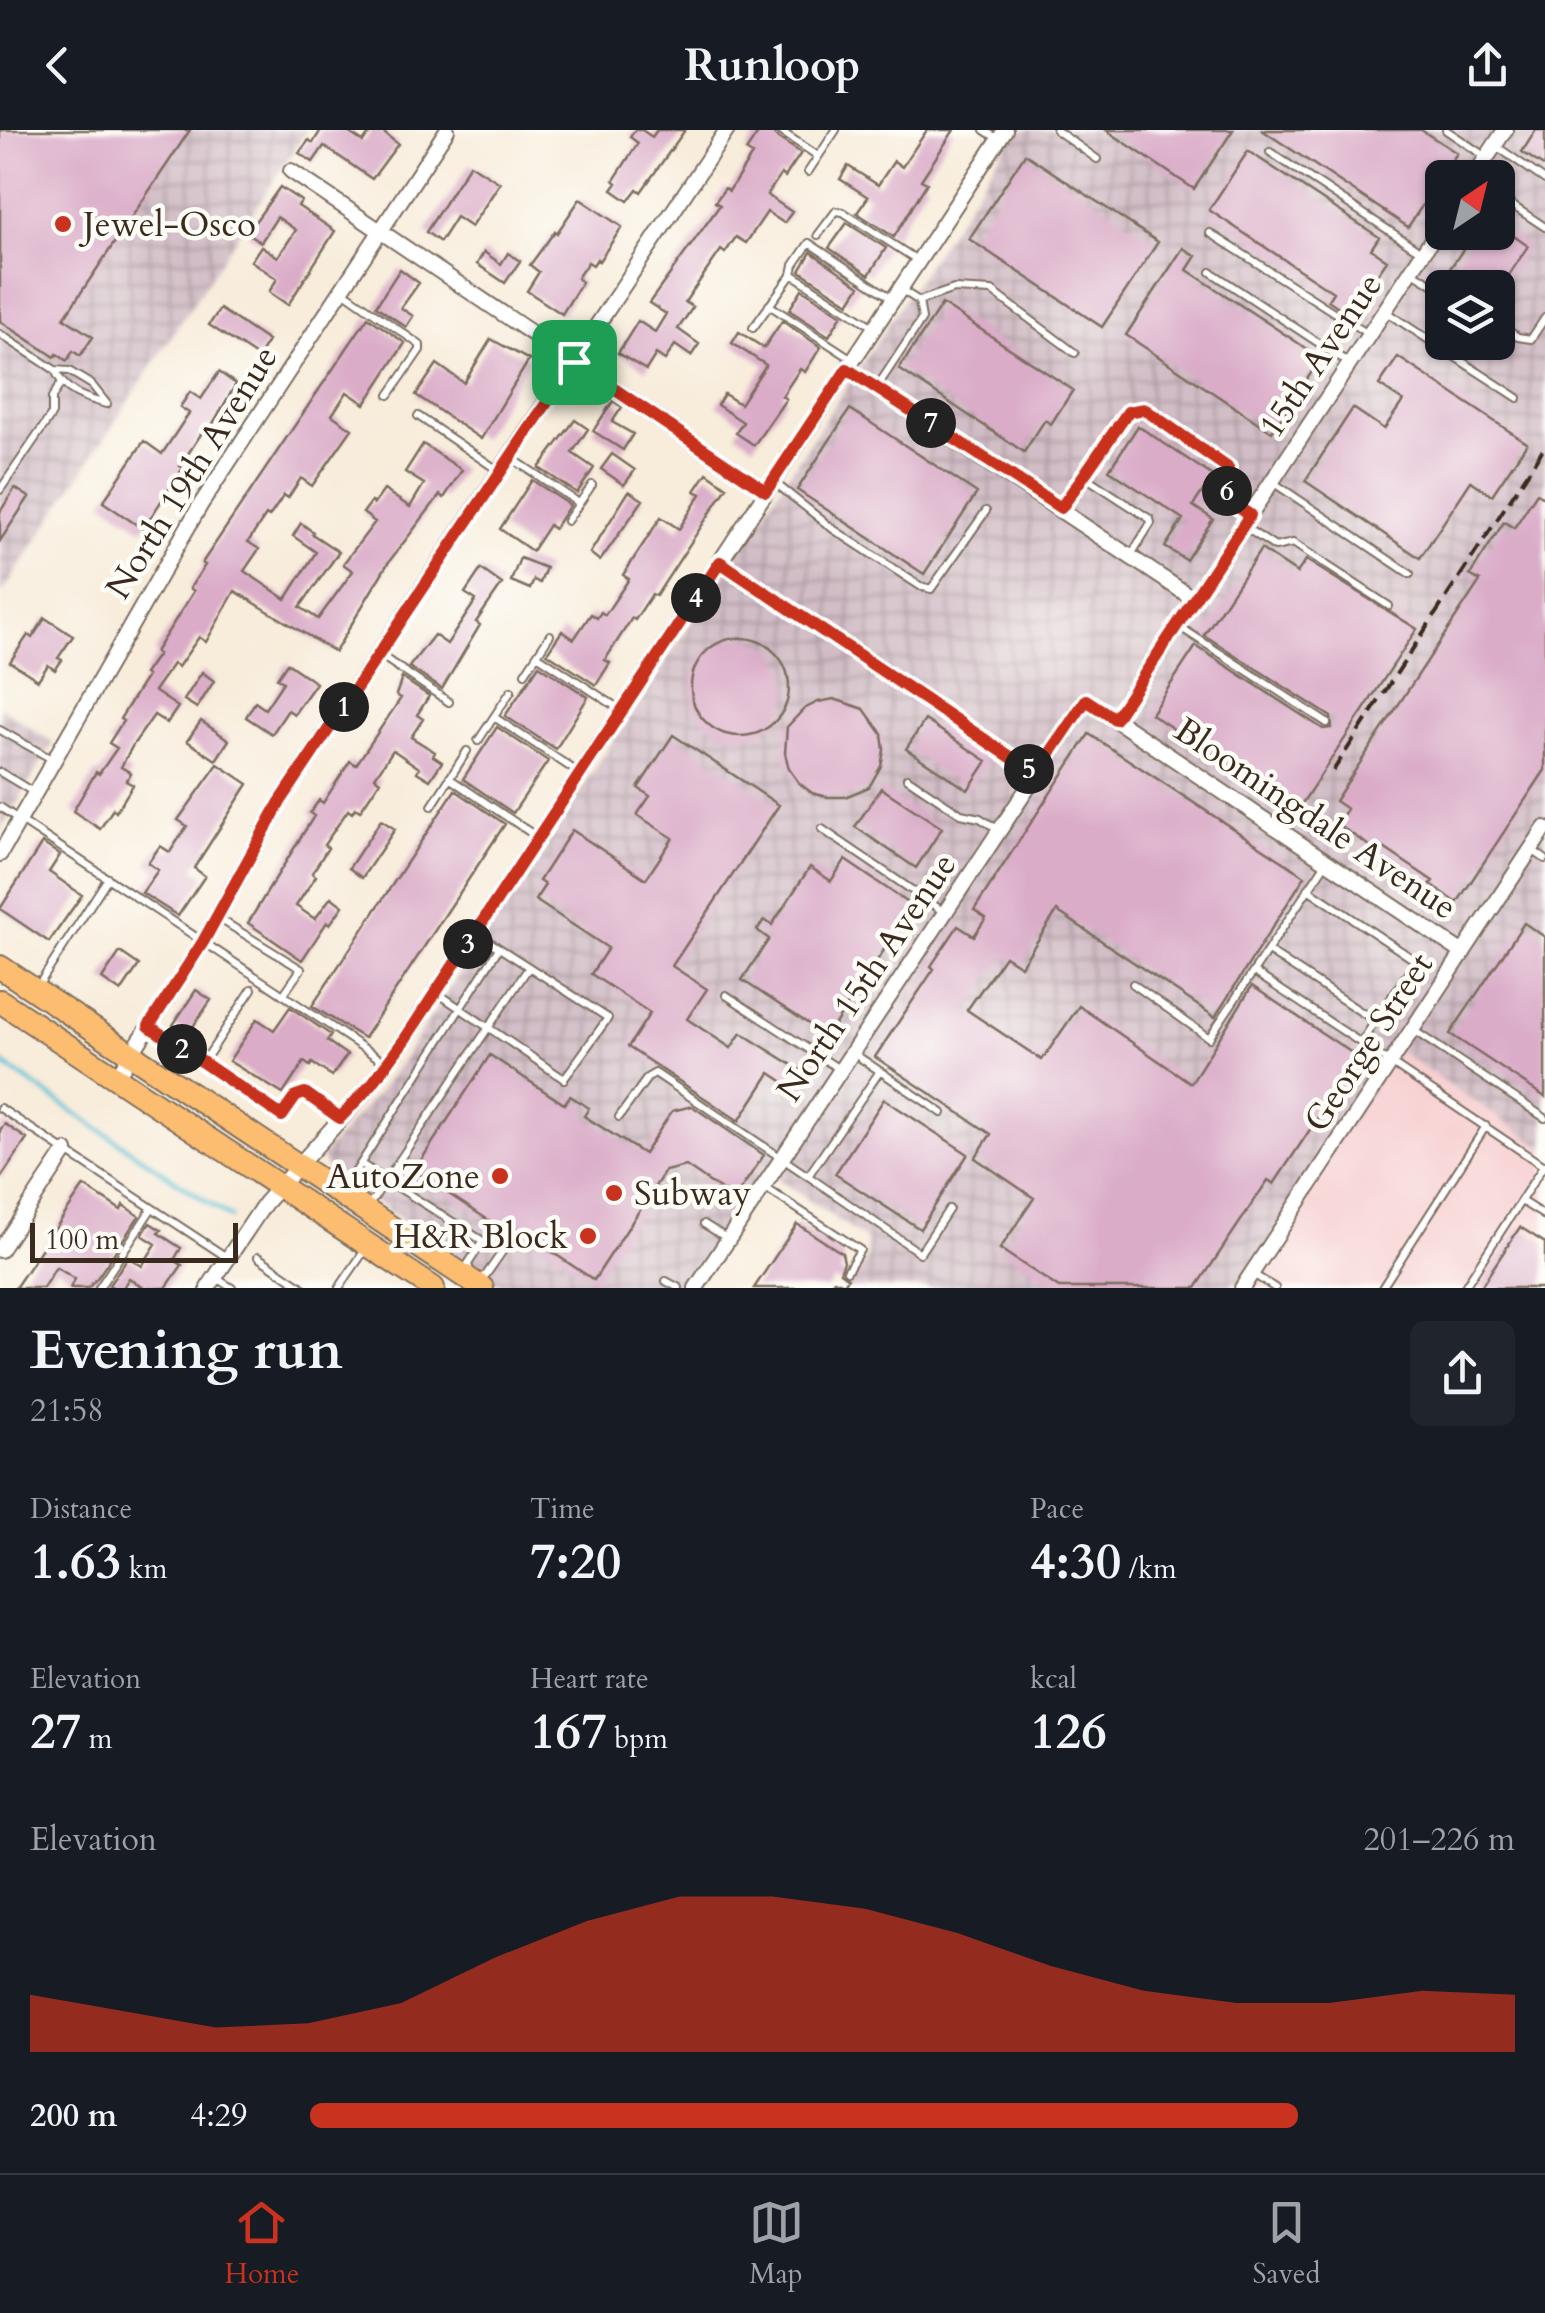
<!DOCTYPE html>
<html lang="en">
<head>
<meta charset="utf-8">
<style>
  body { margin:0; font-family:Cardo,serif; background:#20242c; color:#f1f3f6; height:100vh; display:flex; flex-direction:column; font-size:38px; white-space:nowrap }
  * { box-sizing:border-box; margin:0 }
  p { font-size:32px; color:#9ea1a6 }
  .icon { flex:none; width:55px; height:55px; fill:none; stroke:currentColor; stroke-width:2; stroke-linecap:round; stroke-linejoin:round }
  .map { position:relative; height:1158px; overflow:hidden }
  .sheet { display:flex; flex-direction:column; background:#171b24; flex:1 }
  .sheet>* { flex:none }
  .needle { width:65px; rotate:35deg }
  .controls { position:absolute; left:1425px; top:30px; display:grid; gap:20px }
  .controls a { display:grid; place-items:center; width:90px; height:90px; border-radius:15px; background:#171b24; box-shadow:0 2px 8px #0004; font-size:50px }
  .scale { position:absolute; left:30px; bottom:25px; width:208px; box-sizing:border-box; padding-left:10px; border:5px solid #3b2a1e; border-top:0; font-size:28px; line-height:35px; white-space:nowrap; color:#3b2a1e; -webkit-text-stroke:8px #fdfcf7; paint-order:stroke }
  .pin { position:absolute; display:grid; place-items:center; width:85px; height:85px; color:#fff; margin:-42px; border-radius:20px; box-shadow:0 5px 15px #0006 }
  .km { position:absolute; width:50px; height:50px; margin:-25px; border-radius:50%; background:#222; color:#fff; font-size:28px; line-height:50px; text-align:center }
  .round { display:grid; place-items:center; flex:none; width:105px; height:105px; border-radius:15px; background:#20242c }
  .headline { display:flex; align-items:center; justify-content:space-between; height:170px; padding:0 30px }
  h1 { font-size:55px; font-weight:600; line-height:75px }
  .metrics { display:grid; grid-template-columns:repeat(3,1fr); gap:15px; height:170px; padding:10px 30px }
  .metrics div { display:grid; align-content:center }
  .metrics b { font-size:50px; font-weight:600 }
  .metrics small { font-size:28px; font-weight:400 }
  .metrics p { font-size:28px }
  .chart { height:280px; padding:20px 30px }
  .chart p { display:flex; justify-content:space-between }
  .chart svg { width:100%; height:180px; margin-top:10px; fill:#c8321e; opacity:.7 }
  ul { padding:0 30px; list-style:none; font-size:32px }
  li { display:grid; grid-template-columns:160px 120px 1fr; align-items:center; height:75px }
  li i { height:25px; border-radius:12px; background:#c8321e }
  header { display:flex; justify-content:space-between; align-items:center; height:130px; padding:0 30px; background:#171b24; font-size:45px; font-weight:600 }
  .tabs { display:flex; justify-content:space-around; align-items:center; height:140px; border-top:2px solid #363941; background:#171b24; font-size:28px; color:#9ea1a6 }
  .tabs a { display:grid; justify-items:center; gap:5px }
  .tabs .on { color:#c8321e }
  .map>svg:first-child { display:block }
  .built { fill:#f7cfd1 }
  .industrial { fill:url(#industrial-grid); fill-rule:evenodd }
  .lines { fill:none; stroke-linecap:round; stroke-linejoin:round }
  .stream { stroke:#5bc2d8; stroke-width:4 }
  .building { fill:#daacc8 }
  .service-casing { stroke:#7d6e60; stroke-width:10 }
  .minor-casing { stroke:#7d6e60; stroke-width:18 }
  .primary-casing { stroke:#7d6e60; stroke-width:26 }
  .service { stroke:#fff; stroke-width:6 }
  .minor { stroke:#fff; stroke-width:14 }
  .primary { stroke:#fcbd6f; stroke-width:22 }
  .rail { stroke:#3b2a1e; stroke-width:4; stroke-dasharray:15 8; stroke-linecap:butt }
  .route-casing { stroke:#fff; stroke-width:20 }
  .route { stroke:#c8321e; stroke-width:12 }
  .poi-dot { fill:#c8321e; stroke:#fdfcf7; stroke-width:4 }
  .labels { text-anchor:middle; stroke-width:9; stroke-linejoin:round; paint-order:stroke }
  .poi-label { font-size:35px; fill:#3b2a1e; stroke:#fdfcf7; text-anchor:start }
  .street-label { font-size:35px; fill:#3b2a1e; stroke:#fdfcf7 }
</style>
</head>
<body>
<header><svg class="icon" aria-label="back" viewBox="0 0 24 24"><path d="M15 5l-7 7 7 7"/></svg>Runloop<svg class="icon" aria-label="share" viewBox="0 0 24 24"><path d="M12 15V3M7 8l5-5 5 5M5 13v7h14v-7"/></svg></header>
<div class="map">
<svg width="1545" height="1158" viewBox="0 0 1545 1158">
  <defs>
    <pattern id="industrial-grid" width="8" height="8" patternUnits="userSpaceOnUse" patternTransform="scale(2.5)"><rect width="8" height="8" fill="#d2bdc6"/><path d="M0 4h8M4 0v8" fill="none" stroke="#ac9aa0"/></pattern>
  </defs>
  <rect width="100%" height="100%" fill="#fdfcf7"/>
  <filter id="ink" filterUnits="userSpaceOnUse"><feTurbulence type="fractalNoise" baseFrequency=".01" numOctaves="2"/><feDisplacementMap in="SourceGraphic" scale="20" xChannelSelector="R" yChannelSelector="G"/><feConvolveMatrix kernelMatrix="1 2 1 2 8 2 1 2 1" color-interpolation-filters="sRGB"/></filter>
  <filter id="wash" filterUnits="userSpaceOnUse"><feTurbulence type="fractalNoise" baseFrequency=".0048" numOctaves="4" result="noise"/><feDisplacementMap in="SourceGraphic" scale="40" xChannelSelector="R" yChannelSelector="G"/><feGaussianBlur stdDeviation="2.25" result="paint"/><feColorMatrix in="noise" values="0 0 0 0 0 0 0 0 0 0 0 0 0 0 0 0 0 1.4 0 .05"/><feComposite in="paint" operator="in"/></filter>
  <g filter="url(#wash)">
    <rect width="100%" height="100%" fill="#f8ecda"/>
    <!-- built -->
    <path class="built" d="M1398 919 1545 1019V1158H1243Z"/>
    <!-- industrial -->
    <path class="industrial" d="M0 0H307L0 467Z
      M1016 0H1545V1019L1398 920 1244 1156 1234 1151 1229 1158H847L867 1128 866 1110 764 1039 683 1158H504L327 1040 321 1026 378 962 408 922ZM1442 48H1498V102H1442ZM1442 158H1498V212H1442Z
      M0 577 53 613 0 702Z"/>
    <g class="lines">
      <!-- stream -->
      <path class="stream" d="M0 932 231 1088"/>
    </g>
    <g id="blocks">
      <!-- building -->
      <path class="building" d="M0 0H190L64 188 93 207 80 226 73 221 67 231 57 224 55 227 0 191Z
        M321 0H345L363 12 372 0H380L398 14 372 49 324 16 313 32 299 23 309 10 313 13Z
        M635 0H642L652 7 657 0H685L641 62 637 59 628 71 612 60 617 53 614 50 638 13 630 7Z
        M760 0H772L775 6 801 23 785 47 781 44 767 65 792 82 784 93 767 82 746 113 736 107 725 123 721 120 685 172 693 177 678 199 699 214 691 226 675 215 665 230 656 224 646 240 618 223 638 191 655 202 666 184 649 173 720 75 715 72 725 58 729 61 752 25 746 21Z
        M927 0H954L921 50 927 53 894 107 857 83 868 67 840 49 848 36 878 55 894 31 902 37Z
        M1106 0H1233L1194 59Z
        M1262 0H1421L1457 23 1408 97Z
        M1536 0H1545V37L1522 22Z
        M1248 21 1379 107 1371 119 1387 130 1350 185 1328 170 1333 162 1209 80Z
        M1025 24 1158 112 1102 197 969 109Z
        M470 34 500 53 471 97 456 87 440 112 426 102Z
        M280 57 301 71 298 76 335 101 288 175 269 162 277 149 251 131 261 116 278 127 296 100 277 87 261 112 247 103Z
        M580 69 622 97 599 131 597 129 593 135 588 132 577 148 582 152 562 184 527 161 539 142 530 135 555 101 557 103Z
        M847 93 886 118 869 145 829 118Z
        M1498 95 1528 116 1503 154 1492 147 1485 158H1468L1447 143 1475 102H1498Z
        M1183 118 1196 126 1187 140 1321 228 1272 302 1126 205Z
        M484 122 501 134 508 123 520 131 505 153 477 134Z
        M811 122 860 156 849 173 800 141Z
        M400 139 419 153 401 178 413 186 406 197 376 176Z
        M802 159 842 185 829 206 789 180Z
        M942 174 1073 260 1051 294 1045 290 1024 322 899 239Z
        M220 179 268 211 258 227 209 195Z
        M368 187 405 213 365 274 347 262 332 285 352 299 312 356 301 348 288 368 284 365 269 387 266 385 248 412 259 419 244 441 286 469 316 422 293 406 301 393 313 402 312 404 339 422 300 477 318 489 353 441 343 434 375 392 363 383 371 372 374 374 384 360 410 377 424 354 405 342 423 314 462 340 444 368 440 365 388 433 335 522 235 461 206 512 199 507 178 537 173 534 154 561 178 577 167 593 154 585 133 615 121 637 131 643 126 651 133 655 116 682 113 679 100 699 73 681 96 642 99 644 117 618 109 613 123 591 120 589 147 546 144 544 158 524 155 522 194 461 190 458 205 435 202 433Z
        M782 191 821 217 805 242 800 239 782 266 786 269 754 315 736 303 743 292 717 275 724 264 740 274 766 235 732 213 739 202 764 218Z
        M491 209 529 230 481 309 416 265 437 234 464 253Z
        M1398 227 1527 313 1492 365 1471 351 1420 428 1305 351 1353 278 1384 299 1403 271 1379 255Z
        M219 242 236 254 211 297 207 295 180 336 183 338 143 399 103 372 144 311 162 324 189 283 180 277 190 262 201 269Z
        M613 271 622 277 612 292 633 304 623 320 593 301Z
        M850 279 977 363 924 444 797 360Z
        M575 290 588 299 572 323 594 338 577 363 539 338Z
        M1138 296 1213 346 1193 376 1213 389 1186 430 1165 417 1183 389 1109 340Z
        M612 324 635 340 624 355 601 339Z
        M707 343 727 357 656 466 652 464 635 490 632 488 605 530 610 533 596 555 547 523 562 501 574 509 591 484 597 488 601 482 605 485 629 449 623 445 661 387 679 399 701 364 695 361Z
        M532 350 570 375 554 399 549 395 532 421 500 399Z
        M15 358 29 367 0 411V382Z
        M629 361 643 370 600 431 590 423Z
        M1537 363 1545 368V640L1457 773 1431 754 1433 751 1381 716 1377 721 1337 694 1347 679 1335 671 1480 451 1470 445 1504 392 1514 398Z
        M1261 419 1297 443 1306 430 1417 499 1297 681 1151 584 1196 516 1323 599 1332 598 1331 587 1204 505Z
        M520 428 546 438 540 453 534 450 530 459 511 451Z
        M481 439 502 454 476 492 480 495 442 559 409 537 434 505 447 514 476 470 465 463Z
        M45 488 73 506 58 528 62 530 55 540 48 535 38 550 10 532 28 505 32 508Z
        M691 557a49 49 0 1 1 98 0a49 49 0 1 1-98 0Z
        M287 533 316 553 294 584 288 580 272 604 246 587 255 572 265 579 283 552 277 548Z
        M539 535 588 567 556 619 505 586Z
        M202 542 214 551 197 578 184 570Z
        M402 548 429 566 417 585 423 589 411 607 435 622 433 626 442 632 430 650 417 642 419 638 393 620 375 647 380 651 360 681 355 678 352 683 348 680 324 715 328 718 312 743 316 746 296 776 315 789 331 767 343 776 330 794 327 792 302 830 248 793 314 686 310 683 319 670 323 673 350 631 356 635 401 568 396 565Z
        M834 569 864 579 882 604 884 620 881 636 869 657 845 667H828L812 663 799 653 789 639 785 623 787 597 804 579 818 572Z
        M925 590 987 631 968 660 906 619Z
        M201 591 229 610 216 630 187 611Z
        M497 597 548 631 513 683 463 649Z
        M1089 604 1305 746 1215 887 1057 781 1021 836 1005 826 967 880 1042 930 1079 876 1191 953 1252 856 1358 927 1274 1054 1268 1050 1196 1158H1059L1000 1119 1034 1068 975 1028 991 1004 875 927 934 839 931 836 958 796 974 806 986 788 974 780Z
        M673 605 779 675 672 836 707 859 687 889 731 918 741 903 807 944 796 960 770 943 739 991 628 917 650 883 591 844 608 818 535 770 545 755 539 751 572 700 646 749 673 708 637 685 650 666 638 658Z
        M218 634 248 654 194 738 205 746 178 786 142 763 158 740 148 733 160 716 170 722 187 696 178 690Z
        M881 658 942 698 916 738 855 697Z
        M455 660 505 694 364 908 312 876Z
        M381 690 395 699 362 748 349 738Z
        M42 713 60 725 49 742 82 765 49 812 0 779Z
        M845 730 913 776 827 906 742 850 769 809 757 800 764 790 772 795 810 737 831 751Z
        M1524 793 1545 807V967L1450 904Z
        M120 822 139 835 121 862 102 849Z
        M196 860 211 870 188 904 173 895Z
        M290 877 331 905 327 911 347 925 332 946 312 933 310 936 304 932 283 964 229 931 257 889 274 900Z
        M490 925 564 974 570 966 589 978 584 986 644 1024 672 981 692 976 764 1025 734 1069 686 1036 665 1041 594 1150 513 1096 508 1103 414 1041Z
        M884 969 968 1024 920 1099 835 1044Z
        M5 994 27 1009 0 1049V1000Z
        M84 1056 121 1080 123 1075 139 1086 98 1147 88 1158H70L75 1149 56 1137 43 1158H15Z
        M150 1093 161 1100 158 1103 181 1118 174 1130 182 1135 166 1158H144L129 1148 123 1158H114L109 1155 128 1127 142 1136 156 1114 142 1105Z
        M797 1094 842 1123 844 1132 840 1142 848 1148 844 1154 834 1150 827 1158H754Z
        M1520 1097 1545 1113V1158H1480Z"/>
    </g>
  </g>
  <g filter="url(#ink)">
    <use href="#blocks" fill-opacity="0" stroke="#7d6e60" stroke-width="2.5"/>
    <g class="lines">
      <!-- service casing -->
      <g class="service-casing">
        <path id="service" d="M779 0 818 26
          M984 0 998 9
          M1056 0 1097 29
          M1446 0 1486 27
          M1496 16 1545 50
          M1270 22 1423 123
          M808 42 836 0
          M1498 66 1545 97
          M1210 103 1368 204
          M818 105 836 81 843 82 917 130
          M1211 142 1349 233
          M1413 142 1442 160
          M792 144 794 135 809 113 893 169
          M343 161 420 215V220L389 265
          M919 171 954 159 992 161 1075 223
          M769 175 852 229
          M1386 182 1518 268
          M1498 194 1518 207 1531 209 1545 188
          M753 198 792 144 873 197
          M0 204 55 240 69 241 92 255 107 274
          M55 240C64 262 84 268 106 274
          M877 257 922 189 919 171 900 159
          M418 286 499 341
          M510 327 579 373
          M1084 346 1150 389 1151 393 1131 425
          M774 352 833 399 920 456 931 459 986 381
          M1274 353 1410 444
          M0 360 52 284V268L61 253
          M1061 377 1128 283 1144 279 1228 338 1226 369 1248 384
          M567 391 592 355
          M1243 396 1275 417 1293 413 1389 476
          M721 433 1034 643
          M1177 495 1327 593
          M380 525 449 572
          M537 525 621 580
          M525 543 550 505
          M494 587 579 643
          M0 600 55 631
          M478 611 511 561
          M0 642 33 662
          M449 648 537 707
          M907 648 961 684 980 688 999 700
          M432 676 467 621
          M0 677 386 933
          M822 699 944 782
          M1532 720 1545 729
          M218 788 301 839 283 865
          M1268 821 1375 891 1416 831 1308 759
          M1254 842 1361 913
          M1133 854 1209 908 1326 733
          M38 856 108 748
          M436 862 564 949 608 888 476 803
          M726 865 839 939
          M1375 891 1361 913 1545 1037
          M149 897 282 986 296 966 305 963 339 987
          M1413 900 1545 988
          M853 923 942 983
          M203 933 252 859
          M0 978 228 1128
          M619 987 648 947 655 943 808 1046 880 941
          M361 1034 483 1111 468 1134 470 1141
          M808 1046 920 1123 949 1079
          M764 1057 860 1120 847 1141
          M343 1061 499 818
          M1521 1071 1545 1086
          M368 1077 529 837
          M704 1094 728 1109
          M258 1127 304 1158
          M1253 1144 1275 1158
          M216 1148 232 1158
          M479 1148 486 1145 502 1122
          M666 1151 679 1158
          M99 1158 152 1078
          M339 1158 365 1120
          M836 1158 837 1156
          M1382 1158 1486 996
          M1464 1158 1544 1035"/>
      </g>
      <!-- minor casing -->
      <g class="minor-casing">
        <path id="minor" d="M291 41 766 361
          M1473 48 1505 0
          M847 239 1194 469
          M1115 589 1442 94
          M0 724 201 374 447 0
          M116 948 203 812 280 672 727 0
          M0 1120 66 1021
          M208 1158 265 1073 372 954 405 909 1005 0
          M696 1158 1086 570 1463 823
          M1242 1158 1545 698"/>
      </g>
      <!-- primary casing -->
      <g class="primary-casing">
        <path id="primary" d="M0 837 482 1158
          M0 871 433 1158"/>
      </g>
      <!-- service -->
      <use href="#service" class="service"/>
      <!-- minor -->
      <use href="#minor" class="minor"/>
      <!-- primary -->
      <use href="#primary" class="primary"/>
      <!-- rail -->
      <path class="rail" d="M1333 641 1545 316"/>
    </g>
  </g>
  <g class="lines" filter="url(#ink)">
    <!-- route casing -->
    <g class="route-casing">
      <path id="route" d="M574 232 766 361 847 239 1061 378 1128 282 1144 279 1228 338 1226 369 1250 385 1115 589 1086 570 1036 644 720 432 405 909 372 954 340 988 305 963 296 966 282 986 149 896 203 812 280 672Z"/>
    </g>
    <!-- route -->
    <use href="#route" class="route"/>
  </g>
  <!-- markers -->
  <g class="poi-dot">
    <circle cx="63" cy="94" r="10"/>
    <circle cx="500" cy="1046" r="10"/>
    <circle cx="614" cy="1063" r="10"/>
    <circle cx="588" cy="1106" r="10"/>
  </g>
  <g class="labels">
    <!-- poi labels -->
    <g class="poi-label">
      <text x="83" y="106">Jewel-Osco</text>
      <text x="480" y="1058" text-anchor="end">AutoZone</text>
      <text x="634" y="1075">Subway</text>
      <text x="568" y="1118" text-anchor="end">H&amp;R Block</text>
    </g>
    <!-- street labels -->
    <g class="street-label">
      <text transform="translate(1320 225) rotate(-56)" y="12">15th Avenue</text>
      <text transform="translate(191 342) rotate(-58)" y="12">North 19th Avenue</text>
      <text transform="translate(1316 688) rotate(34)" y="12">Bloomingdale Avenue</text>
      <text transform="translate(866 847) rotate(-56)" y="12">North 15th Avenue</text>
      <text transform="translate(1368 912) rotate(-57)" y="12">George Street</text>
    </g>
  </g>
</svg>
<div class="controls">
<a><svg class="needle" viewBox="-14 -14 28 28"><path d="M0-13l5 13h-10z" fill="#e53935"/><path d="M0 13l5-13h-10z" fill="#9ea1a6"/></svg></a>
<a><svg class="icon" aria-label="layers" viewBox="0 0 24 24"><path d="M12 4l9 5-9 5-9-5zM3 14l9 5 9-5"/></svg></a>
</div>
<div class="scale">100 m</div>
<div class="pin" style="left:574px;top:232px;background:#1e9e55"><svg class="icon" aria-label="arrive" viewBox="0 0 24 24"><path d="M6 21V4h12l-3 4 3 4H6"/></svg></div>
<b class="km" style="left:344px;top:577px">1</b>
<b class="km" style="left:182px;top:919px">2</b>
<b class="km" style="left:468px;top:814px">3</b>
<b class="km" style="left:696px;top:468px">4</b>
<b class="km" style="left:1029px;top:639px">5</b>
<b class="km" style="left:1227px;top:361px">6</b>
<b class="km" style="left:931px;top:293px">7</b>
</div>
<section class="sheet">
<div class="headline"><div><h1>Evening run</h1><p>21:58</p></div><a class="round"><svg class="icon" aria-label="share" viewBox="0 0 24 24"><path d="M12 15V3M7 8l5-5 5 5M5 13v7h14v-7"/></svg></a></div>
<div class="metrics">
<div><p>Distance</p><b>1.63<small> km</small></b></div>
<div><p>Time</p><b>7:20</b></div>
<div><p>Pace</p><b>4:30<small> /km</small></b></div>
</div>
<div class="metrics">
<div><p>Elevation</p><b>27<small> m</small></b></div>
<div><p>Heart rate</p><b>167<small> bpm</small></b></div>
<div><p>kcal</p><b>126</b></div>
</div>
<div class="chart"><p><span>Elevation</span>201–226 m</p>
<svg viewBox="0 0 160 44" preserveAspectRatio="none"><path d="M0 44V30L10 34L20 38L30 37L40 32L50 21L60 12L70 6L80 6L90 9L100 15L110 23L120 29L130 32L140 32L150 29L160 30V44z"/></svg>
</div>
<ul>
<li><b>200 m</b>4:29<i style="width:82%"></i></li>
</ul>
</section>
<nav class="tabs">
<a class="on"><svg class="icon" aria-label="home" viewBox="0 0 24 24"><path d="M3 11l9-7 9 7M6 9v11h12V9"/></svg>Home</a>
<a><svg class="icon" aria-label="map" viewBox="0 0 24 24"><path d="M3 6l6-2 6 2 6-2v14l-6 2-6-2-6 2zM9 4v14M15 6v14"/></svg>Map</a>
<a><svg class="icon" aria-label="saved" viewBox="0 0 24 24"><path d="M7 4h10v16l-5-4-5 4z"/></svg>Saved</a>
</nav>
</body>
</html>
